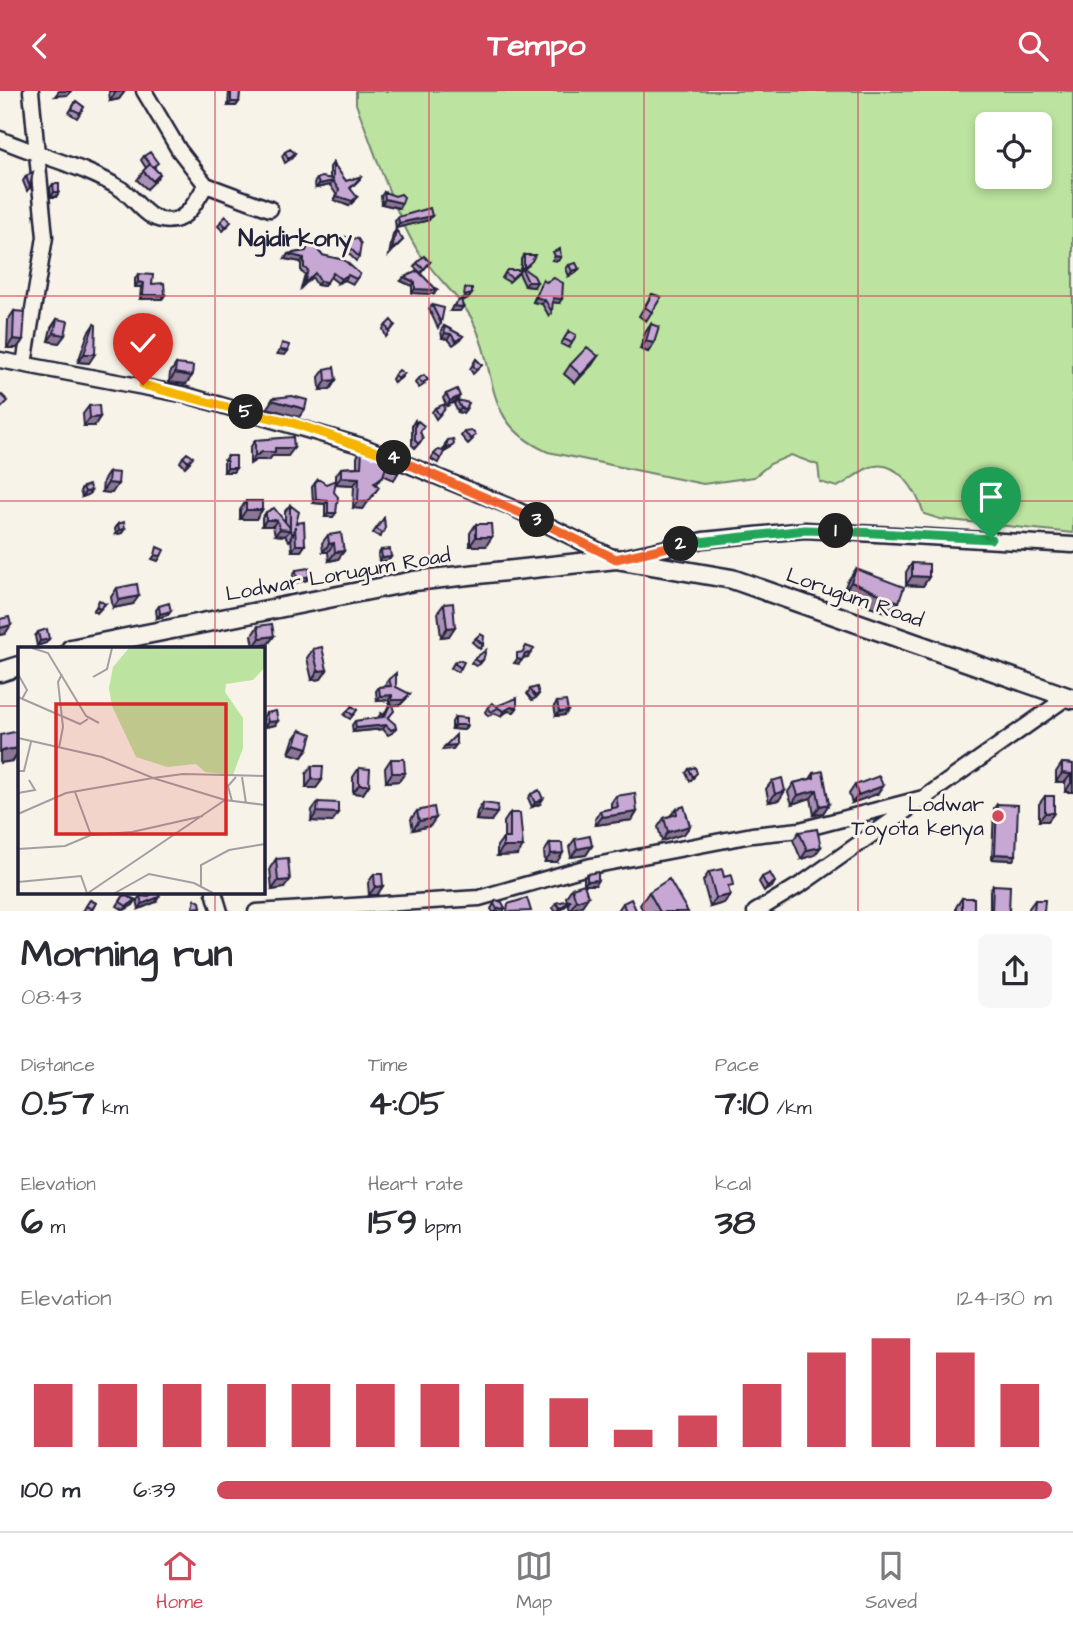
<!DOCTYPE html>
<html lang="en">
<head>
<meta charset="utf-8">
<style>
  body { margin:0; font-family:"Architects Daughter",sans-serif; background:#f7f7f7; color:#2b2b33; height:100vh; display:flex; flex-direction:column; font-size:26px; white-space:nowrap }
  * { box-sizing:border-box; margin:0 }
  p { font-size:23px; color:#7c7c81 }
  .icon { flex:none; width:38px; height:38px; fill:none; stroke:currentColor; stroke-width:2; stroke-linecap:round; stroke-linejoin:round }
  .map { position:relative; height:820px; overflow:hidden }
  .drawer { display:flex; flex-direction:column; background:#fff; flex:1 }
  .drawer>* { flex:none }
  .controls { position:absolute; left:975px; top:21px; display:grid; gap:14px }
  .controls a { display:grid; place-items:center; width:77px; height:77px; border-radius:10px; background:#fff; box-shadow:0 4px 10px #0003; font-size:35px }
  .pin { position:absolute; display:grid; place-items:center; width:60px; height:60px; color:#fff; margin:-72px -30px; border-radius:50% 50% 50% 0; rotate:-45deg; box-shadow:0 0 7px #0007 }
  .pin .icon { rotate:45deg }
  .km { position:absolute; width:35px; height:35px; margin:-18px; border-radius:50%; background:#222; color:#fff; font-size:19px; line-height:35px; text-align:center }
  .round { display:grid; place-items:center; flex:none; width:74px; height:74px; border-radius:10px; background:#f7f7f7 }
  .head { display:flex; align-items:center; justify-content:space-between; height:119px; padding:0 21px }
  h1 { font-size:38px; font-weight:700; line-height:52px }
  .figures { display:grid; grid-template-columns:repeat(3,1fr); gap:10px; height:119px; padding:7px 21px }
  .figures div { display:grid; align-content:center }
  .figures b { font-size:35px; font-weight:700 }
  .figures small { font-size:19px; font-weight:400 }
  .figures p { font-size:19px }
  .chart { height:196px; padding:14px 21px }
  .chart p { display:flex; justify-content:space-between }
  .chart svg { width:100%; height:126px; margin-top:7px; stroke:#d1495b; stroke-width:6 }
  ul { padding:0 21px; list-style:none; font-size:23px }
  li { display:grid; grid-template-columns:112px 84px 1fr; align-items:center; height:52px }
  li i { height:18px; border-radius:9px; background:#d1495b }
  header { display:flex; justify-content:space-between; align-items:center; height:91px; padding:0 21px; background:#d1495b; color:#fff; font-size:32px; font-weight:700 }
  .dock { display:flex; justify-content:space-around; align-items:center; height:98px; border-top:2px solid #e1e1e2; background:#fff; font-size:19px; color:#7c7c81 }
  .dock a { display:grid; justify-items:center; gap:4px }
  .dock .active { color:#d1495b }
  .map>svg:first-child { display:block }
  .green { fill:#bce39f; stroke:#6f826d; stroke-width:2; fill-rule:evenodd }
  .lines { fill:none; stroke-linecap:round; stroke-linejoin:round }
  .minor-casing { stroke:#22223b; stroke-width:19 }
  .major-casing { stroke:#22223b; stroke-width:23 }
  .minor { stroke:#f7f3e8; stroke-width:14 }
  .major { stroke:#f7f3e8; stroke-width:18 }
  .wall { fill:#ab90b6; stroke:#22223b; stroke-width:2 }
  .shaded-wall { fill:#8b7694; stroke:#22223b; stroke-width:2 }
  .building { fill:#c7a8d4; stroke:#22223b; stroke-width:2 }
  .split-1-casing { stroke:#fff; stroke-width:14 }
  .split-2-casing { stroke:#fff; stroke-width:14 }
  .split-3-casing { stroke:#fff; stroke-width:14 }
  .split-4-casing { stroke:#fff; stroke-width:14 }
  .split-5-casing { stroke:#fff; stroke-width:14 }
  .split-6-casing { stroke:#fff; stroke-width:14 }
  .split-1 { stroke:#22a559; stroke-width:9 }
  .split-2 { stroke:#22a559; stroke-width:9 }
  .split-3 { stroke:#f0652b; stroke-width:9 }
  .split-4 { stroke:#f0652b; stroke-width:9 }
  .split-5 { stroke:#f5b400; stroke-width:9 }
  .split-6 { stroke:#f5b400; stroke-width:9 }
  .grid { fill:none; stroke:#d1495b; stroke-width:2; stroke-opacity:0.55 }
  .poi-dot { fill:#d1495b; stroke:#f7f3e8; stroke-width:2.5 }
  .labels { text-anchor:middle; stroke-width:6; stroke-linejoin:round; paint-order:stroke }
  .street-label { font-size:21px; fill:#22223b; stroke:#f7f3e8 }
  .poi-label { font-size:21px; fill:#22223b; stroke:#f7f3e8; text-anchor:end }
  .quarter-label { font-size:24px; font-weight:bold; fill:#22223b; stroke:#f7f3e8 }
  .inset-road { fill:none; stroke:#a29fa3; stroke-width:2 }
  .view { fill:#d62828; fill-opacity:0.15; stroke:#d62828; stroke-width:3.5 }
  .inset-edge { fill:none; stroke:#22223b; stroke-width:3.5 }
</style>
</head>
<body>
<header><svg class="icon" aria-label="back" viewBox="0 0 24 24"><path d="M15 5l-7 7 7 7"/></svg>Tempo<svg class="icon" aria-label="search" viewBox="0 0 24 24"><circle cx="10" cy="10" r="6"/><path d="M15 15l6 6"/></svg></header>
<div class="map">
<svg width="1073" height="821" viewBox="0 0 1073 821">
  <rect width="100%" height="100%" fill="#f7f3e8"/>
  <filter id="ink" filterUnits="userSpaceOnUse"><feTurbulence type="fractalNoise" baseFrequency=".0143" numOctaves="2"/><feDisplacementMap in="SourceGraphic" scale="14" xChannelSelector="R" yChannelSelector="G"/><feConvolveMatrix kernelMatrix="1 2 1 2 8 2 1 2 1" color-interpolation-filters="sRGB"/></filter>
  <g filter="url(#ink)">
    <!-- green -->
    <path class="green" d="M356 0H1073V442L940 428 924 423C917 401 896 363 866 378 856 383 848 391 837 396L820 391 818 374 791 364 770 373 754 386 703 393 548 361C480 331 500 284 472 228 461 207 431 182 416 157 392 116 374 58 356 13ZM987 33H1040V86H987Z"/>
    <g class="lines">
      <!-- minor casing -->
      <g class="minor-casing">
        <path id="minor" d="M144 0 179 59 206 94 270 118
          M0 48C38 65 87 76 121 98 139 110 148 134 174 129 189 127 198 106 206 94
          M0 269 186 304 362 355 509 415 616 468 703 449 805 439 1073 454
          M24 273 45 146 31 0
          M214 801 220 821
          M256 821 479 807 591 775 752 744 800 739 927 706
          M755 821 803 792 1066 607"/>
      </g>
      <!-- major casing -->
      <g class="major-casing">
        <path id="major" d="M71 558 414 490 616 468 732 488 1073 608
          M0 581 19 575"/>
      </g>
      <!-- minor -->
      <use href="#minor" class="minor"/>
      <!-- major -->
      <use href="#major" class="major"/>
    </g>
    <!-- wall -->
    <path class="wall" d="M109 0H125L119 8 110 10Z
      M229 0H240L239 11 236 15H228Z
      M76 10 84 16 77 27 69 22Z
      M285 61 295 62 292 67 285 72 282 65Z
      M144 65 155 76 154 77 160 83 154 91 147 98 137 89 146 77 141 69Z
      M333 72 346 90 359 89 350 98 354 110 349 115 334 109 336 103 330 94 316 97 314 92 317 88H330V76Z
      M26 85 30 96 27 100 23 90Z
      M53 93 59 101 56 106H51L50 97Z
      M384 101 399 117 382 113 381 105Z
      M398 126 429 129 396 137 395 130Z
      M221 130 228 135 223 140 218 135Z
      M396 139 403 149 389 164 393 143Z
      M345 146 359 166 356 170 345 159 342 150Z
      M310 150 322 164 360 183 353 193 345 189 338 192 330 186 324 195 317 194 312 186 301 197 305 183 301 181V171L285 168 288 163 305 160Z
      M524 164 529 174 524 178 534 196 525 195 519 182 509 191 502 187 507 179H519L521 176V168Z
      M430 171 421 182 414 176 417 172Z
      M569 174 579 178 576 182 569 185 566 178Z
      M418 180 434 203 412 202V195L401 190Z
      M138 183 165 204 162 208H140L141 196H135V188Z
      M543 189 559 212 552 211V221L549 225 542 213 533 211 540 194Z
      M652 203 661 206 646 230 639 225Z
      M432 214 441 232 438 237 429 218Z
      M14 220 23 249 17 257H7L8 229Z
      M57 228 65 244 59 252 48 250 51 237Z
      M94 233 89 272 78 271 88 242Z
      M651 233 654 252 648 261 640 258 645 242Z
      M386 234H395L386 246 383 238Z
      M444 235 463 245 460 249 453 254 448 248 442 247 441 239Z
      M569 240 572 252 569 257 561 253Z
      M154 243 156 263 148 261 151 248Z
      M598 265 575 292 564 283 570 274Z
      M476 268 482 274 473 283 470 278Z
      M176 273 186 293 169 291 170 282Z
      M325 278 336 289 330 298 320 299 319 286Z
      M395 283H404L401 287 394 292 392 288Z
      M418 288 425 293 419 297 415 292Z
      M446 303 458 309 466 318 463 322 458 321 454 313 456 310 447 315 443 307Z
      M89 315 100 326 94 335H84L83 323Z
      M435 317 444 319 436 328 432 321Z
      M415 329 423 348 415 357 412 354V334Z
      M464 341 473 348 468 353 461 345Z
      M255 349 288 365H272L269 369H256L250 373V357Z
      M448 349 451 357 443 362 438 372 431 368 434 363 443 360 445 353Z
      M362 358 398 382 394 389 383 384 376 394 363 418 353 417 354 394 336 393V384L341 377 357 376V366Z
      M227 365 236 377 233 381H224V369Z
      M183 366 190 371 185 376 180 371Z
      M109 381 112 402 102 401 103 390Z
      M315 392 334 401 333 426H325V413L313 412 312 396Z
      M83 396 91 400 88 404 82 406 80 400Z
      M246 410 262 419 256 428H240V419Z
      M290 414 296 432 305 454 301 460H292L291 446 289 450 285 445 275 444 273 435H262V427L266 421 285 432V420Z
      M384 427 385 439 380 446 373 442Z
      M118 433 122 442 116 443 115 438Z
      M476 433 486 455H470V442Z
      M328 444 344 460 338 468 329 470 328 461H323L322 452Z
      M381 459 391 466 388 470 379 471 378 464Z
      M912 472 929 486 923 495 906 494V481Z
      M856 478 890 523 842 504 847 491Z
      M296 479 310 485 307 489 294 492 293 484Z
      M117 497 133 513 113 517 111 506Z
      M444 513 449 545 441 546 438 521Z
      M159 515 171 520 168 524 157 527 156 519Z
      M258 535 274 545 268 553 254 556 252 544Z
      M38 541 49 548 46 552 37 555 35 545Z
      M476 547 483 554 480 558 472 551Z
      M313 558 327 579 321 588 312 589 307 567Z
      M474 568 483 569 480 573 476 575 471 572Z
      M454 572 461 577 458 581 451 577Z
      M389 588 407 607 400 614H392L389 628 396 637 392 642 388 644 383 638 353 641 352 634 355 630 378 627 381 622 384 624 389 614V609L377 610 376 600 379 596 387 595 386 592Z
      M530 598 539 603 536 607 532 609 527 603Z
      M557 611 565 624 556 625 554 615Z
      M352 615 357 619 350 628 344 624Z
      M497 615 517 617 514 621 508 620 501 625 495 622 488 625 485 621 488 616Z
      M266 622 275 634 265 636 263 626Z
      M455 626 467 634 464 639 452 638V631Z
      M300 639 308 657 302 666 289 662 294 647Z
      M391 668 405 682 399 690 386 691 385 677Z
      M1062 672 1073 673V701H1065V691H1056V681Z
      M312 675 322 689 316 697H306V683Z
      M359 677 369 694 363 703 353 702V686Z
      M689 678 694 686 690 690 686 682Z
      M814 682 829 713 823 722 814 724 811 707 792 713 788 701 794 692 810 688Z
      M772 690 779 709 769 711 766 698Z
      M855 694 877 703 852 712 849 703Z
      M531 703 540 713 532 716 528 707Z
      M616 705 637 721 632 729 596 734 595 728 600 720 611 718V712Z
      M1045 705 1054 722 1048 730H1039V713Z
      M318 711 332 731 311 730 312 719Z
      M483 712 491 730 476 729 477 721Z
      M997 713 1016 764 1013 769 992 768 994 717Z
      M676 718 690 735 684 743 662 750 658 736 664 727 670 725Z
      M417 720 430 735 413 739 411 728Z
      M510 722 517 764 497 765V755L503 747H504V731Z
      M799 741 815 764 801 768 793 749Z
      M575 748 592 755 586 764 571 766 569 756Z
      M550 752 557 771H545L544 761Z
      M276 768 284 797 272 799 270 777Z
      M709 781 724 786 730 804 724 812 710 816 703 790Z
      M374 783 383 795 377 804H369L368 792Z
      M587 783 595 794H584L588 806 582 815 570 819 568 813 558 821H556L553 817 556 812 567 810 566 806 572 797 584 794V787Z
      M762 786 772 796 764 800 759 791Z
      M993 794 1009 821H990V799Z
      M649 801 688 821H644L640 814Z
      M124 804 136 809 133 814 124 819 117 815Z
      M140 805 156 811 139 818 137 809Z
      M962 807 974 821H956V816Z
      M90 809 96 812 91 821H85L83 820Z
      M496 809 505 817 503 821H493L491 818Z
      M1035 809 1044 821H1029V817Z
      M623 812 637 821H617Z"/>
    <!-- shaded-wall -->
    <path class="shaded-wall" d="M59 0H71L68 4 55 5Z
      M125 0 119 8 110 10 116 1Z
      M231 11H239L236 15H228Z
      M333 90 330 94 316 97 319 93Z
      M54 101H59L56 106H51Z
      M337 105 357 106 349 115 334 109Z
      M385 108 402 112 399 117 382 113Z
      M432 125 429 129 396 137 399 132Z
      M288 163 304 167 301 171 285 168Z
      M555 165 561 166 558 170 552 169Z
      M579 178 576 182 569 185 572 180Z
      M348 184 345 189 338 192 341 188Z
      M404 186 415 191 412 195 401 190Z
      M320 190 327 191 324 195 317 194Z
      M138 191 144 192 141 196H135Z
      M528 191H537L534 196 525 195Z
      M415 198 437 199 434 203 412 202Z
      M472 203 469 207 461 210 464 205Z
      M143 204H165L162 208H140Z
      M536 206 545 209 542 213 533 211Z
      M553 207 562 208 559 212 550 211Z
      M453 215 463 216 460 220H450Z
      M54 242 65 244 59 252 48 250Z
      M445 242 451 243 448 248 442 247Z
      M13 248 23 249 17 257H7Z
      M646 250 654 252 648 261 640 258Z
      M151 257 159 259 156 263 148 261Z
      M280 259 288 260 285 264 277 263Z
      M84 263H95L89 272 78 271Z
      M598 265 592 274 575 292 581 284Z
      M175 282 192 285 186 293 169 291Z
      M336 289 330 298 320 299 326 290Z
      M460 305 457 309 447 315 450 310Z
      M272 309 305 318 299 326 267 317Z
      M461 317 466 318 463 322 458 321Z
      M100 326 94 335H84L90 327Z
      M454 353 451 357 442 362 445 358Z
      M275 357H294L288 365H272L269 369H256L250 373 255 365 262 361Z
      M227 377H236L233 381H224Z
      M341 386 359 387 354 394 336 393Z
      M108 392 118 393 112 402 102 401Z
      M379 396 363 418 353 417 358 410Z
      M91 400 88 404 82 406 85 401Z
      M316 408 328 409 325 413 313 412Z
      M246 419H262L256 428H240Z
      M328 422H336L333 426H325Z
      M266 429H277L273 435H262Z
      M125 438 122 442 116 443 119 439Z
      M280 438 290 439 285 445 275 444Z
      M476 446H492L486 455H470Z
      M334 452 328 461H323L329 453Z
      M296 454H305L301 460H292Z
      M344 460 338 468 329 470 335 461Z
      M155 464 161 465 158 470 152 468Z
      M391 466 388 470 379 471 382 467Z
      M310 485 307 489 294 492 297 488Z
      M912 485 929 486 923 495 906 494Z
      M851 491 899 511 890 523 842 504Z
      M139 505 133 513 113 517 119 509Z
      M105 513 97 522 93 520 96 516Z
      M171 520 168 524 157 527 160 523Z
      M11 534 5 543 0 544V537Z
      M455 536 449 545 441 546 447 537Z
      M274 545 268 553 254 556 260 547Z
      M49 548 46 552 37 555 40 550Z
      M531 562 528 566 522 567 525 563Z
      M517 568 522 569 519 573 514 572Z
      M327 579 321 588 312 589 318 580Z
      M410 603 400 614H389L391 611 389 614 392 609Z
      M392 604 389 609 377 610 380 605Z
      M511 616 517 617 514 621 508 620 501 625 504 620Z
      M568 620 565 624 556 625 559 621Z
      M278 630 275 634 265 636 268 631Z
      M386 634 383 638 353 641 356 637Z
      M455 634H467L464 639 452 638Z
      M295 653 308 657 302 666 289 662Z
      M456 654 453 658 442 659 445 655Z
      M19 657V660L13 670 0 672V660Z
      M392 682H405L399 690 386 691Z
      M1062 682 1071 683 1065 691H1056Z
      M312 688 322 689 316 697H306Z
      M1071 692H1073V701H1065Z
      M359 694H369L363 703 353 702Z
      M883 695 877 703 852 712 858 704Z
      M817 699 811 707 792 713 798 704Z
      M785 700 779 709 769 711 775 703Z
      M543 708 540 713 532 716 535 712Z
      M829 713 823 722 814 724 820 715Z
      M482 720 497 722 491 730 476 729Z
      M317 721 338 722 332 731 311 730Z
      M637 721 632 729 596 734 602 726Z
      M1045 722H1054L1048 730H1039Z
      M436 727 430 735 413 739 419 730Z
      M690 735 684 743 662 750 668 741Z
      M592 755 586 764 571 766 577 758Z
      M503 756H523L517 764 497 765Z
      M821 756 815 764 801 768 807 759Z
      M563 762 557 771H545L551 763Z
      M995 763 1016 764 1013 769 992 768Z
      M290 789 284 797 272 799 278 790Z
      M598 789 595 794H584L587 790Z
      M775 791 772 796 764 800 767 796Z
      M383 795 377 804H369L375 796Z
      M730 804 724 812 710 816 716 807Z
      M159 806 156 811 139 818 142 813Z
      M588 806 582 815 570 819 576 810Z
      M136 809 133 814 124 819 127 815Z
      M571 809 568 813 557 821 560 817Z
      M201 816 198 820 191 821 193 817Z
      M505 817 503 821H496L497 818Z"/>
    <!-- building -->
    <path class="building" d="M231 0H240L239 11H231Z
      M76 10 84 16 80 22 72 18Z
      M290 58 295 62 288 68 285 61Z
      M150 61 158 72 153 76 150 73 144 65Z
      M333 72 346 90 362 85 350 97 357 106 352 110 337 105 339 99 333 90 319 93 317 88 321 86 333 88Z
      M150 73 160 83 153 90 143 80Z
      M33 81 30 96 26 85Z
      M53 93H59V101H54Z
      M384 101 395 105 401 103 404 106 402 112 385 108Z
      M430 117 432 125 399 132 398 126Z
      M226 125 231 131 226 136 221 130Z
      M396 139 403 149 392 159Z
      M345 146 358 148 361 153 359 166 348 155Z
      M310 150 322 164 344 169 360 183 356 188 348 184 341 188 333 182 327 191 320 190 315 182 304 193 308 179 304 177V167L288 163 306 160Z
      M560 158 561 166 555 165 553 161Z
      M524 164H535L532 170 524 177Z
      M424 165 430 171 424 178 417 172Z
      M576 172 579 178 572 180 569 174Z
      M521 176 534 185 537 191H528Z
      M507 179H521L512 187 505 182Z
      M418 180 437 199 415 198V191L404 186Z
      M138 183 153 184 152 193 164 192 165 204H143L144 192 138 191Z
      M554 187 563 192 562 208 553 207 552 221 545 209 536 206 543 189 546 191Z
      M465 197 472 198V203L464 205Z
      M652 203 661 206 652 221 645 216Z
      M461 208 463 216 453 215Z
      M432 214 444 217 441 232Z
      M14 220 25 221 23 249 13 248Z
      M57 228 68 230 65 244 54 242Z
      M391 229 395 234 389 241 386 234Z
      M94 233 96 234 95 263H84Z
      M651 233 659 236 654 252 646 250Z
      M444 235 463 245 456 250 451 243 445 242Z
      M569 240 576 244 572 252 564 248Z
      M154 243 163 245 159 259 151 257Z
      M282 252 289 254 288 260 280 259Z
      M587 256 598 265 581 284 570 274Z
      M476 268 482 274 476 279 473 274Z
      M176 273 193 275 192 285 175 282Z
      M334 276 336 289 326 290 325 278Z
      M399 279 404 283 397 288 395 283Z
      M424 284 428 289 422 292 418 288Z
      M457 298 460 305 450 310 446 303Z
      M2 304 8 310 0 318V306Z
      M292 305 307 309 305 318 272 309 273 307Z
      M457 309 469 312 466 318 461 317Z
      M445 313 444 319 439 324 435 317Z
      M99 314 100 326 90 327 89 315Z
      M415 329 416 333 418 330 424 335 420 341 423 348 418 353 415 349Z
      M472 340 476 344 471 348 464 341Z
      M293 346 294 357H275V361H262L255 365V349Z
      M453 348 454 353 445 358 448 349Z
      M362 358 368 359 402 374 398 382 386 376 383 385 374 392 379 396 368 411 358 410 359 387 341 386V377L361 376Z
      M438 359 444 360 441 368 434 363Z
      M187 362 193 366 188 371 183 366Z
      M227 365H236V377H227Z
      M109 381 119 382 118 393 108 392Z
      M318 388 326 393 336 389 334 401 338 406 336 422H328V409L316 408 315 392Z
      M89 394 91 400 85 401 83 396Z
      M246 410H262V419H246Z
      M290 414 299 421 296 432 304 431 305 454H296L295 435 293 444 290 439 280 438 277 429H266V421L274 417 290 437Z
      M384 427 385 439 383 442 376 438Z
      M124 431 125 438 119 439 118 433Z
      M476 433H491L492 446H476Z
      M341 442 344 460 335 461 334 452 329 453 328 444Z
      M157 456 164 459 161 465 155 464Z
      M390 458 391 466 382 467 381 459Z
      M912 472 929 473V486L912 485Z
      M309 477 310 485 297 488 296 479Z
      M856 478 904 496 899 511 851 491Z
      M137 493 139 505 119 509 117 497Z
      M99 509 105 513 100 518 96 516Z
      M169 512 171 520 160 523 159 515Z
      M453 512 455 536 447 537 444 513Z
      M9 526 11 534 0 537V528Z
      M272 533 274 545 260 547 258 535Z
      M47 538 49 548 40 550 38 541Z
      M480 543 484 545 483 554 476 547Z
      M526 555 534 558 531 562 525 563 522 569 517 568V562L523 561Z
      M322 556 327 579 318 580 313 558Z
      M486 559 483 569 479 571 474 568Z
      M458 569 464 571 461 577 454 572Z
      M396 582V596L410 603 403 609H392V604L380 605 379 596 391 595 389 588Z
      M537 596 539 603 535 605 530 598Z
      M517 607V617L511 616 504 620 498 617 491 621 488 616 492 612 497 615Z
      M566 610 568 620 559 621 557 611Z
      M391 611 394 620 388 627 395 633 396 637 391 639 386 634 356 637 355 630 383 626 381 622 385 625Z
      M352 615 357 619 353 624 347 620Z
      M276 620 278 630 268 631 266 622Z
      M455 626 467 627V634H455Z
      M300 639 312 643 308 657 295 653Z
      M19 640V657L0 660V644Z
      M456 644V654L445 655Z
      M391 668H404L405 682H392Z
      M1062 672 1073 673V692H1071V683L1062 682Z
      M312 675H323L322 689 312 688Z
      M695 676 697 682 693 686 689 678Z
      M359 677 370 678 369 694H359Z
      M823 680 829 713 820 715 817 699 798 704 794 692 814 687V682Z
      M879 685 883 695 858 704 855 694Z
      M782 687 785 700 775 703 772 690Z
      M539 699 543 708 535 712 531 703Z
      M635 702 637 721 602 726 600 720 618 716 616 705Z
      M1045 705H1054V722H1045Z
      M318 711 338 712V722L317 721Z
      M483 712 498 714 497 722 482 720Z
      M997 713 1018 714 1016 764 995 763Z
      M684 715 690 735 668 741 664 727 677 723 676 718Z
      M434 716 436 727 419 730 417 720Z
      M510 722H520L523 756H503V747H510Z
      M817 738 821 756 807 759 799 741Z
      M590 745 592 755 577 758 575 748Z
      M550 752H562L563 762 551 763Z
      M288 767 290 789 278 790 276 768Z
      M722 778 724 786 731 784 733 794 728 795 730 804 716 807 709 781Z
      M598 781V789L587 790V783Z
      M770 782 775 791 767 796 762 786Z
      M374 783H382L383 795 375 796Z
      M669 788 688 821H660L649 801Z
      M584 793 588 806 576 810 572 797Z
      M993 794 1010 795 1009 821H992Z
      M153 801H160L159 806 142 813 140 805 148 806Z
      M124 804 136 809 127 815 120 811Z
      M527 807 531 820 507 821 508 813Z
      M962 807H974V821H962Z
      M195 808 200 811 201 816 193 817Z
      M631 808 637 821H626L623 812Z
      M90 809 96 812 92 818 86 815Z
      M496 809 502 811 505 817 497 818 494 813Z
      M571 809 560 817 556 812Z
      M1035 809H1045L1044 821H1034Z"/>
  </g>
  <g class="lines" filter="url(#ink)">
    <!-- split-1 casing -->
    <g class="split-1-casing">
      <path id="split-1" d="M836 440 991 448"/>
    </g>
    <!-- split-2 casing -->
    <g class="split-2-casing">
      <path id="split-2" d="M681 453 805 439 836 440"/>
    </g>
    <!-- split-3 casing -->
    <g class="split-3-casing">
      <path id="split-3" d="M537 429 616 468 681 453"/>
    </g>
    <!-- split-4 casing -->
    <g class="split-4-casing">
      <path id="split-4" d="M394 367 537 429"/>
    </g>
    <!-- split-5 casing -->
    <g class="split-5-casing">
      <path id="split-5" d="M246 321 293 332 394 367"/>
    </g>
    <!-- split-6 casing -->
    <g class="split-6-casing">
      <path id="split-6" d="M143 294 246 321"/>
    </g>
    <!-- split-1 -->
    <use href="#split-1" class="split-1"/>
    <!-- split-2 -->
    <use href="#split-2" class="split-2"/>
    <!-- split-3 -->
    <use href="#split-3" class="split-3"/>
    <!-- split-4 -->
    <use href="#split-4" class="split-4"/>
    <!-- split-5 -->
    <use href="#split-5" class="split-5"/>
    <!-- split-6 -->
    <use href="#split-6" class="split-6"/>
  </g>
  <!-- grid -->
  <path class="grid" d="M215 0V558M429 0V821M644 0V821M858 0V821M0 205H1073M0 410H1073M0 615H19M262 615H1073M215 801V821"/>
  <!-- markers -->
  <circle class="poi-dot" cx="998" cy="725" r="7"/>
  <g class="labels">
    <!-- street labels -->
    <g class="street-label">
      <text transform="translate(338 483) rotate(-10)" y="7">Lodwar Lorugum Road</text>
      <text transform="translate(855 506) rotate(19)" y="7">Lorugum Road</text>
    </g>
    <!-- poi labels -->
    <g class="poi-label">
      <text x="984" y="720">Lodwar<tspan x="984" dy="24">Toyota kenya</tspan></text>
    </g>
    <!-- quarter labels -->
    <g class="quarter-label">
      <text x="295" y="155">Ngidirkony</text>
    </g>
  </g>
  <!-- overview -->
  <g transform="translate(18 556)">
    <rect width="247" height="247" fill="#f7f3e8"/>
    <path d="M111 1 247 2V20L235 33 208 37 207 45 225 71V101L215 128 187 125 178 117 149 120 118 110 94 59 91 41 95 20Z" fill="#bce39f"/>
    <path class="inset-road" d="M14 1 30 6 68 69 81 76M0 27 9 43 4 52M75 30 89 22 94 1M0 50 62 77 70 72M0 91 84 110 135 131 165 127 247 129M41 101 45 80 40 35 44 27M0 124H6L13 95M224 130 228 156M57 145 73 188M0 146 17 143 11 133M214 154 210 139 218 130M0 167 48 146 135 131 207 153 247 158M0 202 47 199 73 188 114 185 185 169M0 235 63 229 69 246M183 239V218L211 203 247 197M70 246 207 153M97 246 131 227 176 236 195 246"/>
    <path class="view" d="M38 57H208V187H38Z"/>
    <rect width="247" height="247" class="inset-edge"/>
  </g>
</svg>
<div class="controls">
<a><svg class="icon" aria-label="locate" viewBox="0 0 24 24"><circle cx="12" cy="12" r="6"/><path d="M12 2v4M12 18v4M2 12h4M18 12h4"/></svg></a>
</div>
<div class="pin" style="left:991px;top:448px;background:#1e9e55"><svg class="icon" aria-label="arrive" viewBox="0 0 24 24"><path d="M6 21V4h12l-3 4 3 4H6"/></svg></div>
<div class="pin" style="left:143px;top:294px;background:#d93025"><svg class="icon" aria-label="check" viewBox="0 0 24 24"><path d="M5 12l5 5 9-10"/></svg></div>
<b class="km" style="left:836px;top:440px">1</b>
<b class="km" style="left:681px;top:453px">2</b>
<b class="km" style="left:537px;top:429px">3</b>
<b class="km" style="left:394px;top:367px">4</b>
<b class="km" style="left:246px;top:321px">5</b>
</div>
<section class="drawer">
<div class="head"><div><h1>Morning run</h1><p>08:43</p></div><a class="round"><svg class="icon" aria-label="share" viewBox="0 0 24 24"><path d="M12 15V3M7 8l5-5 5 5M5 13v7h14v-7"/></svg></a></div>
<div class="figures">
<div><p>Distance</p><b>0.57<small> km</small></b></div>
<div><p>Time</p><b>4:05</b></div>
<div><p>Pace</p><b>7:10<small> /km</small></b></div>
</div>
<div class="figures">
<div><p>Elevation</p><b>6<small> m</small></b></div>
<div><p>Heart rate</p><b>159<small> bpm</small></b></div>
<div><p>kcal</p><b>38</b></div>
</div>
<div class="chart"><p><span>Elevation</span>124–130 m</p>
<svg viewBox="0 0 160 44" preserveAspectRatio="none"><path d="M5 44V22M15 44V22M25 44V22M35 44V22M45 44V22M55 44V22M65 44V22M75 44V22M85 44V27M95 44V38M105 44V33M115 44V22M125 44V11M135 44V6M145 44V11M155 44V22"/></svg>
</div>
<ul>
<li><b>100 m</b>6:39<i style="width:100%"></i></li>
</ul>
</section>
<nav class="dock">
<a class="active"><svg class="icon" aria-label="home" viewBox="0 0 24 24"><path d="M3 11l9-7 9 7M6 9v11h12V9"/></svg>Home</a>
<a><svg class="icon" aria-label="map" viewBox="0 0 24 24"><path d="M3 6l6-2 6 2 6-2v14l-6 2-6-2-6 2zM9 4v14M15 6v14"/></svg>Map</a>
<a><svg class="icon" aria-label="saved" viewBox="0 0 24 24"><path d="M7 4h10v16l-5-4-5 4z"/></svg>Saved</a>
</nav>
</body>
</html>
